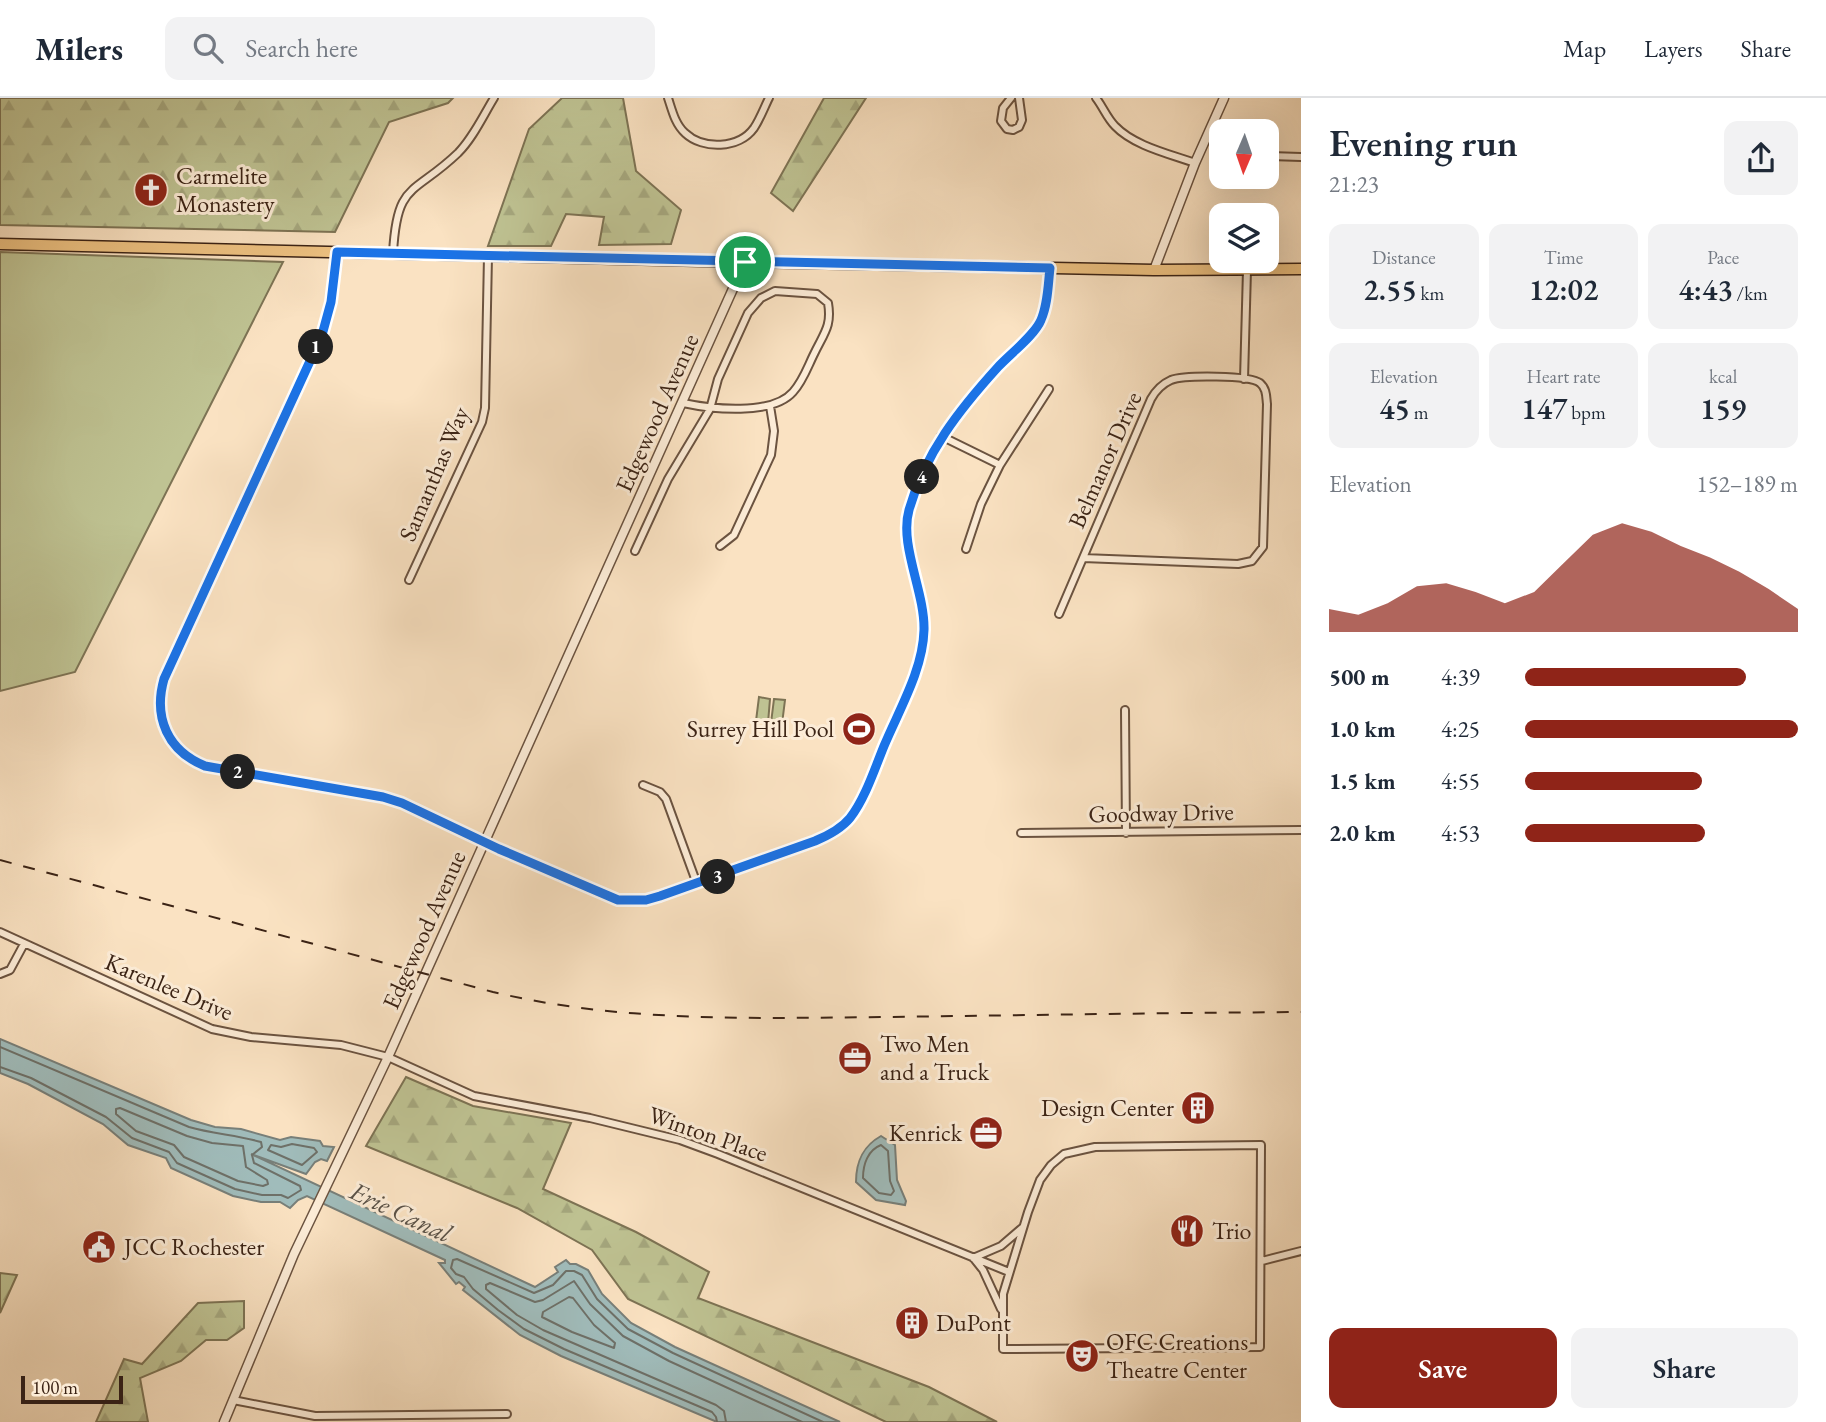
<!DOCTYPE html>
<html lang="en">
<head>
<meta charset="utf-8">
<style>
  body { margin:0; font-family:"EB Garamond",serif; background:#f2f2f3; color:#1f2937; height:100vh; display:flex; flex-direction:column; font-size:26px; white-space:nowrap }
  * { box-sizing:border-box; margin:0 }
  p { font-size:23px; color:#747a83 }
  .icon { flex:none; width:38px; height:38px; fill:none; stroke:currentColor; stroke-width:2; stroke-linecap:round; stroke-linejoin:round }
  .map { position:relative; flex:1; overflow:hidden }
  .side { display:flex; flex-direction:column; background:#fff; width:525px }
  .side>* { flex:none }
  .needle { width:46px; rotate:182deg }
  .buttons { position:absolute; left:1209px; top:21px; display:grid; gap:14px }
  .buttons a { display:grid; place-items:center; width:70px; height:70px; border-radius:14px; background:#fff; box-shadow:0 7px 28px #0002; font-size:35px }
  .scale { position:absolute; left:21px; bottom:18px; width:102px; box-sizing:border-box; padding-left:7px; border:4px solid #3b2315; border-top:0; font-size:19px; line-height:24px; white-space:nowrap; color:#3b2315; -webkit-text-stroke:5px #fcecd7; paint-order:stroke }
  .pin { position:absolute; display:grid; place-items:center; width:60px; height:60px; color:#fff; margin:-30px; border:4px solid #fff; border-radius:50%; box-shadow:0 2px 7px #0007 }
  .km { position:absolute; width:35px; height:35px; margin:-18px; border-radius:50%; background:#222; color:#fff; font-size:19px; line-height:35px; text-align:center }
  .round { display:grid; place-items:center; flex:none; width:74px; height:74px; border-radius:14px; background:#f2f2f3 }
  .headline { display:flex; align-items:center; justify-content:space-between; height:119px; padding:0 28px }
  h1 { font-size:38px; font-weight:600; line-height:52px }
  .stats { display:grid; grid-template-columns:repeat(3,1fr); gap:10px; height:119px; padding:7px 28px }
  .stats div { display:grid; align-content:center; border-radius:14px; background:#f2f2f3; text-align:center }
  .stats b { font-size:30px; font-weight:600 }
  .stats small { font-size:19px; font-weight:400 }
  .stats p { font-size:19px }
  .chart { height:196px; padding:14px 28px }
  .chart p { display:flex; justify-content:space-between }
  .chart svg { width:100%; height:126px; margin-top:7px; fill:#8f2418; opacity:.7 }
  .cta { display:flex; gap:14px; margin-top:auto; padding:14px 28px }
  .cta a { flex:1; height:80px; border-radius:14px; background:#8f2418; color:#fff; font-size:28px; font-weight:600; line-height:80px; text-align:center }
  .cta a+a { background:#f2f2f3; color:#1f2937 }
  ul { padding:0 28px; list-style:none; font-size:23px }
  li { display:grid; grid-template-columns:112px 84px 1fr; align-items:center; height:52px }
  li i { height:18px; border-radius:9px; background:#8f2418 }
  header { display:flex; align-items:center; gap:42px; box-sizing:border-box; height:98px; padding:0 35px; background:#fff; border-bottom:2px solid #e0e1e3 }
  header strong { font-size:33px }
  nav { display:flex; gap:38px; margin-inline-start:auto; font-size:24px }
  .search { width:490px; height:63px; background:#f2f2f3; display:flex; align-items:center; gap:18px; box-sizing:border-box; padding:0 24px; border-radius:14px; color:#747a83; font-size:26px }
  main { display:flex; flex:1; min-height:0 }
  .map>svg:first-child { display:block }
  .grass { fill:#bfc393; stroke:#7d7354; stroke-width:2 }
  .forest { fill:url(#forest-firs); stroke:#7d7354; stroke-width:2 }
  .water { fill:#a0bcbb; stroke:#787f79; stroke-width:2 }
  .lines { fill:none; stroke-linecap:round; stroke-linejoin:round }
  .shore { stroke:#6e7068; stroke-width:2 }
  .minor-casing { stroke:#6b5340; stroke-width:10 }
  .tertiary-casing { stroke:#6b5340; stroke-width:11 }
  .primary-casing { stroke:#3b2315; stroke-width:13 }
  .minor { stroke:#fcecd7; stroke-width:6 }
  .tertiary { stroke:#fcecd7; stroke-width:8 }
  .primary { stroke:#edc181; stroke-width:10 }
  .rail { stroke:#3b2315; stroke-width:2; stroke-dasharray:12 12; stroke-linecap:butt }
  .route-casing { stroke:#fff; stroke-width:14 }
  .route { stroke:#1a73e8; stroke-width:9 }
  .labels { text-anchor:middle; stroke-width:6; stroke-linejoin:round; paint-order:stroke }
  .poi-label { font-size:24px; fill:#3b2315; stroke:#fcecd7; text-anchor:start }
  .street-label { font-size:24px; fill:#3b2315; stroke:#fcecd7 }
  .water-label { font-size:26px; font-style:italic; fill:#595147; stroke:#fcecd7 }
</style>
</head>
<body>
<header>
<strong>Milers</strong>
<div class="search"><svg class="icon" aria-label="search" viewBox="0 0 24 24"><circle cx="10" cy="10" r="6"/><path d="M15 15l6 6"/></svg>Search here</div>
<nav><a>Map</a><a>Layers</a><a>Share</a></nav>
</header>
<main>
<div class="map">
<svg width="1301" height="1324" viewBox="0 0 1301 1324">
  <defs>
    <pattern id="forest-firs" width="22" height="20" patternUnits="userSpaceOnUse" patternTransform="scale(1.75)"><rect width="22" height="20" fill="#bfc393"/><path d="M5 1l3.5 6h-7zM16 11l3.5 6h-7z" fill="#a5a77e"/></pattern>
  </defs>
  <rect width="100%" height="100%" fill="#fae2c2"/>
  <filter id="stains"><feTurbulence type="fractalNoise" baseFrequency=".00286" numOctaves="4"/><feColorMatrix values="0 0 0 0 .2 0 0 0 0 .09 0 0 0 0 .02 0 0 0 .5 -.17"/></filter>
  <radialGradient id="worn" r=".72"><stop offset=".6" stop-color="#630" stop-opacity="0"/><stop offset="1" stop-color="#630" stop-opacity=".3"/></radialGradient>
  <!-- grass -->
  <path class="grass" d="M0 154 283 164 75 574 0 593Z
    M759 599 770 601 768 625 756 623Z
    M774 601 785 602 782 626 771 625Z"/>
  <!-- forest -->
  <path class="forest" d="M0 0H453L448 5 389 24 335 134 0 127Z
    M562 0H623L636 73 681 112 671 146 599 147 604 119 566 116 551 148H488L529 31Z
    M824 0H866L793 113 771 95Z
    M406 979 473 1008 571 1025 543 1091 636 1134 709 1174 698 1200 929 1289 997 1324H886L628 1201 592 1152 517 1110 366 1048Z
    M0 1175 17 1177 0 1215Z
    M244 1203V1230L227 1242H206L181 1263 140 1280 148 1324H96L124 1261 142 1266 198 1205Z"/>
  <!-- water -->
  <path class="water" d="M0 941 191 1022 215 1029 241 1031 280 1042 291 1039 320 1043 323 1048 334 1049 327 1063 321 1061 315 1064 306 1076 251 1056 535 1189 558 1174 555 1169 566 1162 570 1166H576L588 1172 602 1196 631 1225 675 1249 840 1324H717L561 1258 520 1237 463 1192 465 1189 459 1184 456 1186 439 1165H445V1162L307 1098 298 1102 290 1110 280 1104H261L233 1098 171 1070 166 1060 128 1047 103 1026 28 986 0 975Z
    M881 1038 895 1047 897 1082 906 1103 905 1107 876 1102 856 1084C856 1063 863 1048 881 1038Z"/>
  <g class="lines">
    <!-- shore -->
    <path class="shore" d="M0 949 189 1029C213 1036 237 1037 261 1044L262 1049 252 1057 254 1065 300 1088 301 1092 288 1100 281 1097H262L235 1091 177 1065 169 1054 132 1040 106 1019 31 980 0 969
      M120 1010 187 1038 212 1045 243 1048 246 1069 267 1082 268 1086 263 1088 238 1083 184 1059 174 1047 136 1033 116 1016V1011Z
      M292 1046 314 1050 317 1054 302 1067 268 1052 271 1047 281 1049Z
      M881 1047 888 1053 890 1083 894 1093 891 1097 879 1095 863 1080C863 1066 868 1052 881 1047Z
      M569 1199 573 1200 594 1227 615 1245 614 1250 572 1234 542 1219 543 1214Z
      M717 1324 716 1319 712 1314 564 1251 524 1231 498 1212 473 1191 464 1179 456 1176 451 1170 453 1162 457 1161 534 1195 553 1187 566 1173H574L582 1177 597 1201 628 1231 673 1255 823 1324
      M726 1324 724 1313 716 1307 543 1232 517 1217 486 1191V1187L490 1185 535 1204 543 1202 574 1183 590 1206 623 1238 669 1263 802 1324"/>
    <!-- minor casing -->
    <g class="minor-casing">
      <path id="minor" d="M668 0C672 12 675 26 685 35 703 52 739 51 754 30 760 21 764 10 769 0
        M1011 0 1003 10 1001 23 1007 31 1013 32 1019 29 1022 22 1019 0
        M1096 0C1103 9 1107 20 1115 28 1134 48 1170 56 1195 65
        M1208 38 1222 43
        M1267 58 1301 59
        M336 154 331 204 322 237 164 581C153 620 168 653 206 669L382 699 402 705 603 797 618 802H646L815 743C827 738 841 731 850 720 865 701 873 674 882 652 897 617 923 571 924 532 925 494 899 448 909 412 925 355 959 312 998 269 1010 257 1035 237 1041 222 1048 206 1048 187 1050 170
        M393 155C397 83 413 98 458 55 473 40 483 18 494 0
        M1244 281 1247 172
        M941 338 1000 367
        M720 448 734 437 771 357 774 333 770 308
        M966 451 981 406 1000 367 1049 291
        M635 453 668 381 710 311 718 281 748 215 761 200 775 193 817 196 828 205C832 228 824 235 814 256 808 268 803 283 793 294 772 318 711 311 683 305
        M409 482 482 324 485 310 488 158
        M1059 516 1151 301C1156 292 1162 286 1171 282 1184 277 1250 277 1260 285 1267 291 1266 299 1267 306L1263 449 1252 463 1238 466 1083 460
        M1125 612 1126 735
        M643 687 660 694 666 701 697 786
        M1021 735 1301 732
        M0 834 212 931 251 939 341 947 388 959 474 998 590 1020 680 1042 718 1056 1009 1174
        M0 876 10 872 24 846
        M1261 1047 1260 1249 1003 1251V1196L1028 1114 1040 1082 1051 1067 1064 1056 1095 1049Z
        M973 1160 1001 1148 1022 1130
        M975 1162 983 1172 1001 1211
        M1262 1163 1301 1153
        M233 1302 315 1318 507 1316"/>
    </g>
    <!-- tertiary casing -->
    <g class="tertiary-casing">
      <path id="tertiary" d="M1154 172 1195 65 1224 0
        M224 1324 294 1156 388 959 745 164"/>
    </g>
    <!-- primary casing -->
    <g class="primary-casing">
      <path id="primary" d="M0 146 745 164 1154 172 1301 171"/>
    </g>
    <!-- minor -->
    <use href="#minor" class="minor"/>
    <!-- tertiary -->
    <use href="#tertiary" class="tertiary"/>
    <!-- primary -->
    <use href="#primary" class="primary"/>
    <!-- rail -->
    <path class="rail" d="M0 762 493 894C623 925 755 920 888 919 1026 917 1163 915 1301 914"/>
  </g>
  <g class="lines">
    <!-- route casing -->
    <g class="route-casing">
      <path id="route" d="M337 154 1050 170C1048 187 1048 206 1041 222 1035 237 1010 256 998 269 959 312 925 355 909 412 899 447 925 494 924 532 923 572 899 612 884 648 875 670 865 701 850 720 841 731 827 738 815 743L660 798 646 802H618L499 751 402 705 383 699 205 668C168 653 153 620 164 581L322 237 331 204Z"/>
    </g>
    <!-- route -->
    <use href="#route" class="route"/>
  </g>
  <!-- icons -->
  <defs>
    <g id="church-disc" transform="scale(1.75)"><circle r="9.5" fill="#8f2418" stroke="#fcecd7"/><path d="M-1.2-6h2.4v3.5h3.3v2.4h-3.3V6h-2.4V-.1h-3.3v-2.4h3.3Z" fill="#fff"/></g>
    <g id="stadium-disc" transform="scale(1.75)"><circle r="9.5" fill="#8f2418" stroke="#fcecd7"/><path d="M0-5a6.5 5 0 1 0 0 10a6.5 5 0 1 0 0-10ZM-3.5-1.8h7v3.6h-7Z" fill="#fff"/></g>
    <g id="office-disc" transform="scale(1.75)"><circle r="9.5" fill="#8f2418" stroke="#fcecd7"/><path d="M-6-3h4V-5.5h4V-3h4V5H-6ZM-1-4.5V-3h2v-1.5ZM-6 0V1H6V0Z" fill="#fff"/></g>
    <g id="building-disc" transform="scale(1.75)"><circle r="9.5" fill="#8f2418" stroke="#fcecd7"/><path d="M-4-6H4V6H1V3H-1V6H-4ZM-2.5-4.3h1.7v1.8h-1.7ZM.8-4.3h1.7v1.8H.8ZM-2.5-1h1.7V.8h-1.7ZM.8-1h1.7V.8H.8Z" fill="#fff"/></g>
    <g id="restaurant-disc" transform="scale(1.75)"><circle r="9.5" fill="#8f2418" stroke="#fcecd7"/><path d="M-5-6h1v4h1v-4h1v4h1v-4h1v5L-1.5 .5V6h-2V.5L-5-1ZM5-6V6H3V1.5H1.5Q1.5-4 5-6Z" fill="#fff"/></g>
    <g id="civic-disc" transform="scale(1.75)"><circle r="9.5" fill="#8f2418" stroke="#fcecd7"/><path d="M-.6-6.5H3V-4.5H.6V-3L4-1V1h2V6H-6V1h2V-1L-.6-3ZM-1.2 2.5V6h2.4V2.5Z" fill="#fff"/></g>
    <g id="theatre-disc" transform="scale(1.75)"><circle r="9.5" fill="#8f2418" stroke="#fcecd7"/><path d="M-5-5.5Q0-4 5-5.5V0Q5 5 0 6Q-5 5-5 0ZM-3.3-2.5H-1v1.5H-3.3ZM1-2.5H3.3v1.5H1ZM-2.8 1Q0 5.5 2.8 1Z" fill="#fff"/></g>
  </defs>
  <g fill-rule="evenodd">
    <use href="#church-disc" x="151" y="92"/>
    <use href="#stadium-disc" x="859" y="631"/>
    <use href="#office-disc" x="855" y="960"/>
    <use href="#building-disc" x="1198" y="1010"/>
    <use href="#office-disc" x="986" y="1035"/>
    <use href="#restaurant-disc" x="1187" y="1133"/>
    <use href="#civic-disc" x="99" y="1149"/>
    <use href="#building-disc" x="912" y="1225"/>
    <use href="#theatre-disc" x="1082" y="1258"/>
  </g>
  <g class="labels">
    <!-- poi labels -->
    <g class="poi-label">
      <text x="176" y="86">Carmelite<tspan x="176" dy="28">Monastery</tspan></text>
      <text x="834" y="639" text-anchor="end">Surrey Hill Pool</text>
      <text x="880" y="954">Two Men<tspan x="880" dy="28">and a Truck</tspan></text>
      <text x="1174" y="1018" text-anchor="end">Design Center</text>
      <text x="962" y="1043" text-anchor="end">Kenrick</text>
      <text x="1212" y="1141">Trio</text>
      <text x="124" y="1157">JCC Rochester</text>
      <text x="936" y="1233">DuPont</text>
      <text x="1106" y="1252">OFC Creations<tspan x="1106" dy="28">Theatre Center</tspan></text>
    </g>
    <!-- street labels -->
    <g class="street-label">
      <text transform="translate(657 315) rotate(-66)" y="8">Edgewood Avenue</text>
      <text transform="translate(1105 362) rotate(-66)" y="8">Belmanor Drive</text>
      <text transform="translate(434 376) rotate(-67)" y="8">Samanthas Way</text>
      <text transform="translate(1161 715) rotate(-1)" y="8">Goodway Drive</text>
      <text transform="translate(424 832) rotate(-66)" y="8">Edgewood Avenue</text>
      <text transform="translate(169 889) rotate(23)" y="8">Karenlee Drive</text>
      <text transform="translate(708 1036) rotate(19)" y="8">Winton Place</text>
    </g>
    <!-- water labels -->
    <g class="water-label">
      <text transform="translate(401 1114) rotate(25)" y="9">Erie Canal</text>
    </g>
  </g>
  <rect width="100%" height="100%" filter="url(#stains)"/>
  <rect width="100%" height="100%" fill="url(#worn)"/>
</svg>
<div class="buttons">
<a><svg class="needle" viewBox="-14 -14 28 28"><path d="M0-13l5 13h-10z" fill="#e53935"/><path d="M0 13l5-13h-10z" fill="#747a83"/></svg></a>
<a><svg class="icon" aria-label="layers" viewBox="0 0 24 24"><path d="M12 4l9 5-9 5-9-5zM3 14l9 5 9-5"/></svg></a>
</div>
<div class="scale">100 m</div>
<div class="pin" style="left:745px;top:164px;background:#1e9e55"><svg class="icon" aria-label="arrive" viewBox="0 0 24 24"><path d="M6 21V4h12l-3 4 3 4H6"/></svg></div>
<b class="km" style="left:316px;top:249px">1</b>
<b class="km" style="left:238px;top:674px">2</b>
<b class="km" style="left:718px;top:779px">3</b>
<b class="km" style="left:922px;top:379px">4</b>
</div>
<section class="side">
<div class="headline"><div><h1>Evening run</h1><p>21:23</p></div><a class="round"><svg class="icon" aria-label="share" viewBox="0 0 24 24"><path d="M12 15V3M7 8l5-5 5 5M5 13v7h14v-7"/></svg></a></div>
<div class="stats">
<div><p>Distance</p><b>2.55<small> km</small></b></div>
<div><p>Time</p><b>12:02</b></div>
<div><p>Pace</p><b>4:43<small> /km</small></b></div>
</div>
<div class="stats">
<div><p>Elevation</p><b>45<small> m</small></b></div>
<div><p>Heart rate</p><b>147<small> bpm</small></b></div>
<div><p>kcal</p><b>159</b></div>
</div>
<div class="chart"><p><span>Elevation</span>152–189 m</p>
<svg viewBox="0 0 160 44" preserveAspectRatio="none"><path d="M0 44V36L10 38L20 34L30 28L40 27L50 30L60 34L70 30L80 20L90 10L100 6L110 9L120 14L130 18L140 23L150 29L160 36V44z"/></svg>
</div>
<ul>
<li><b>500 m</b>4:39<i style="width:81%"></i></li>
<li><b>1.0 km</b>4:25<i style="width:100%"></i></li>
<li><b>1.5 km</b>4:55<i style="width:65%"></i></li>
<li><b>2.0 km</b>4:53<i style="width:66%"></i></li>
</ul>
<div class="cta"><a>Save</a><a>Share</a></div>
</section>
</main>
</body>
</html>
